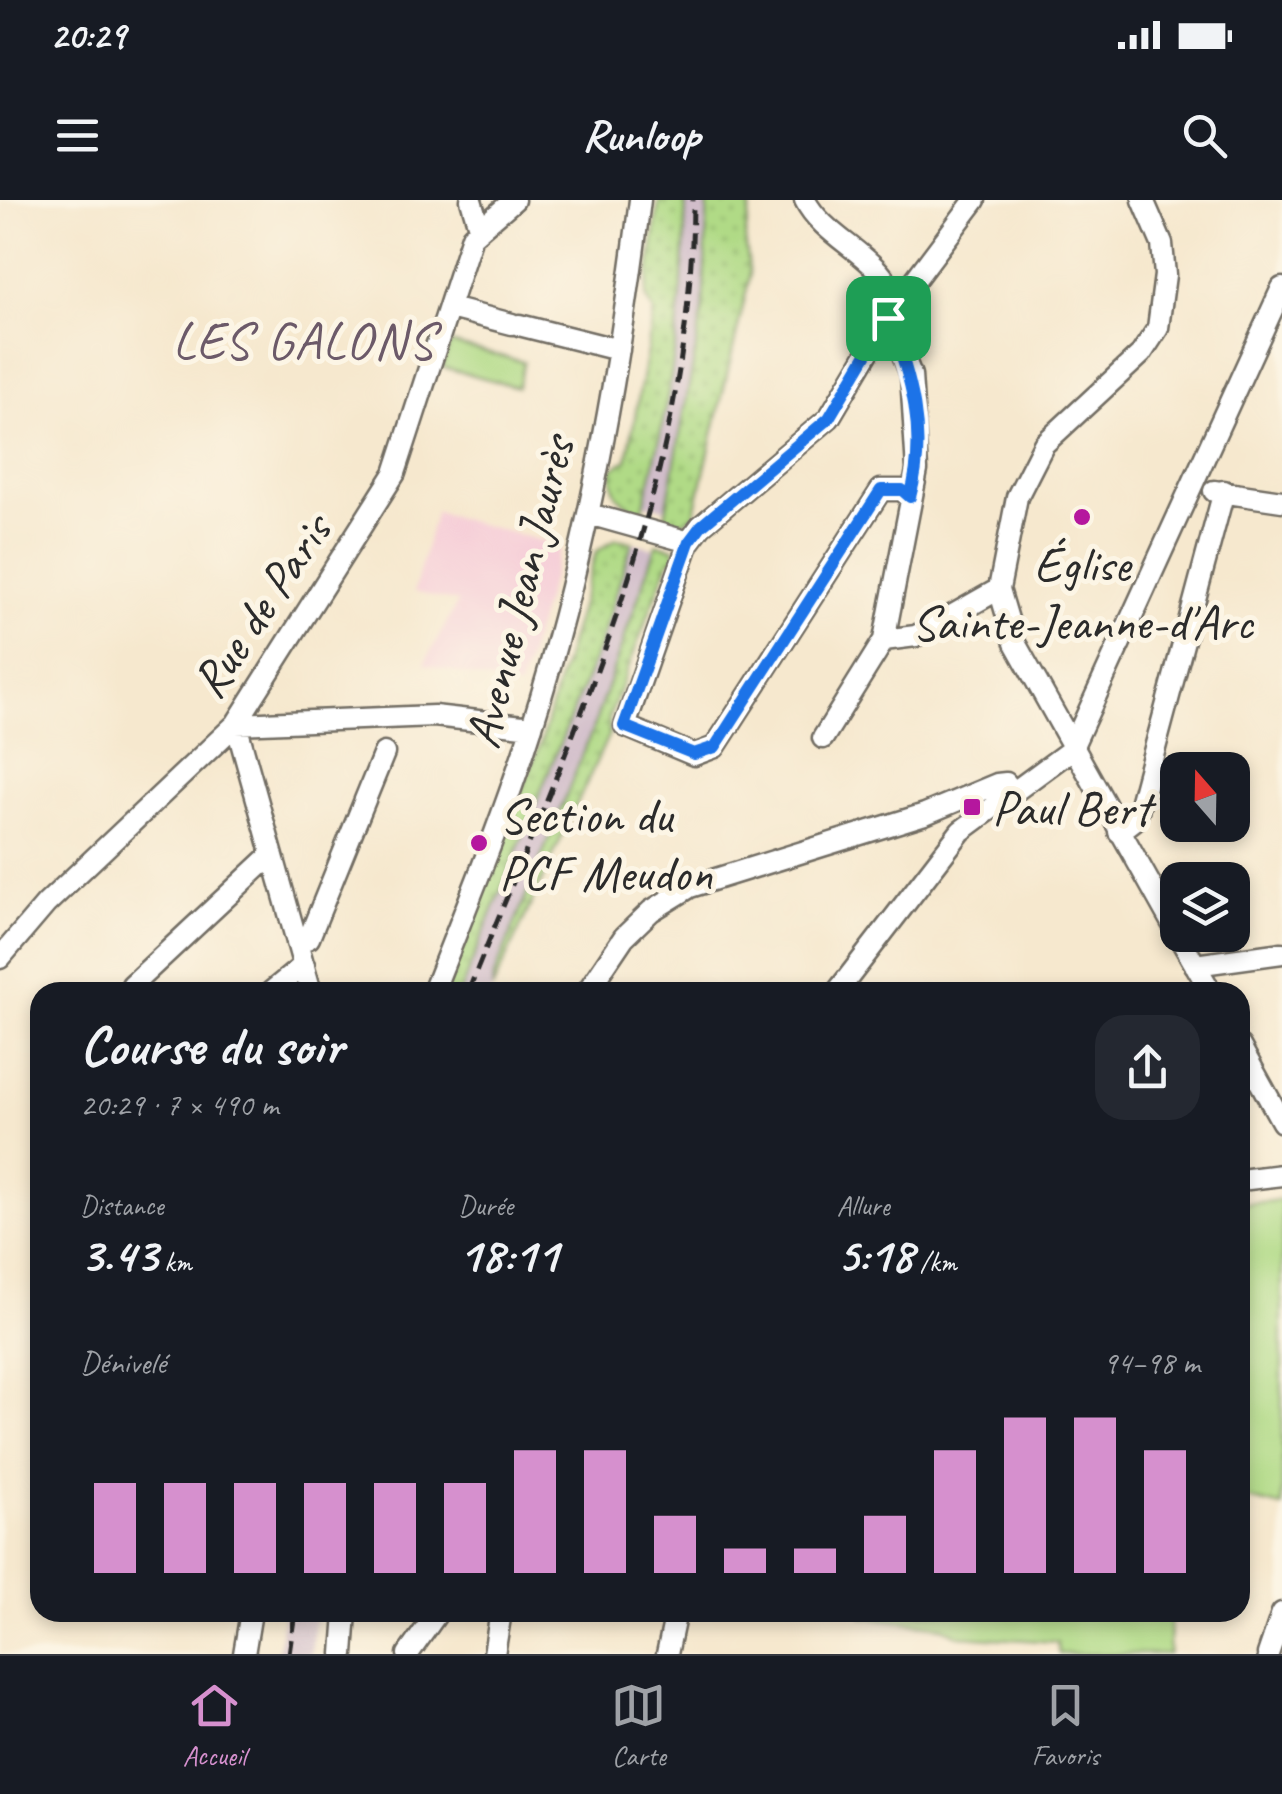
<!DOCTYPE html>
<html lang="fr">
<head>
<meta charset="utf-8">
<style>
  body { margin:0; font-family:Caveat,sans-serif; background:#242831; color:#f1f3f6; height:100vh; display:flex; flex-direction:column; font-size:38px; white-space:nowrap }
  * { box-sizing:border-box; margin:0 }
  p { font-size:32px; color:#9ea1a6 }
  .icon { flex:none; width:55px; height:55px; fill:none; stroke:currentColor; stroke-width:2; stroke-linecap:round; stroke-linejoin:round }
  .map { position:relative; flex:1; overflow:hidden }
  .sheet { position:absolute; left:30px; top:782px; width:1220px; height:640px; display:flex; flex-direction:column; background:#171b24; border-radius:30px; box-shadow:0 5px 15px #0003 }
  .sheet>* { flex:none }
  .needle { width:65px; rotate:340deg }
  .controls { position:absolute; left:1160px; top:552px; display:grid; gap:20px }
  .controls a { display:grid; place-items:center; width:90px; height:90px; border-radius:20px; background:#171b24; box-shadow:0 5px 15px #0003; font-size:50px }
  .pin { position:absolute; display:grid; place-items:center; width:85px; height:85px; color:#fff; margin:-42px; border-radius:20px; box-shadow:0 5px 15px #0006 }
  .round { display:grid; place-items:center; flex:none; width:105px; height:105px; border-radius:30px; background:#242831 }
  .overview { display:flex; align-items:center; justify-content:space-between; height:170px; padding:0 50px }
  h1 { font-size:55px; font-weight:800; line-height:75px }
  .metrics { display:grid; grid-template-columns:repeat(3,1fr); gap:15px; height:170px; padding:10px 50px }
  .metrics div { display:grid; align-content:center }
  .metrics b { font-size:50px; font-weight:800 }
  .metrics small { font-size:28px; font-weight:400 }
  .metrics p { font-size:28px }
  .chart { height:280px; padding:20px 50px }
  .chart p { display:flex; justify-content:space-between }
  .chart svg { width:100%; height:180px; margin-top:10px; stroke:#d690ce; stroke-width:6 }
  .status { display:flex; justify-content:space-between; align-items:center; height:70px; padding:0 50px; background:#171b24; direction:ltr }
  .status svg { height:28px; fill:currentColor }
  header { display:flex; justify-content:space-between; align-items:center; height:130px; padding:0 50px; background:#171b24; font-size:45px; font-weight:800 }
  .tab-bar { display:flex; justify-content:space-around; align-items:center; height:140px; border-top:2px solid #363941; background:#171b24; font-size:28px; color:#9ea1a6 }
  .tab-bar a { display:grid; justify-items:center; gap:5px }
  .tab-bar .active { color:#d690ce }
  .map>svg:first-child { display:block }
  .built { fill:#f6cfd8 }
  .industrial { fill:#d1bdca }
  .grass { fill:url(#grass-dots); stroke:#6e8258; stroke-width:2.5 }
  .green { fill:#b0da86; stroke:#6e8258; stroke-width:2.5 }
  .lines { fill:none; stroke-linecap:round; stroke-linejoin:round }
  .minor-casing { stroke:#726d64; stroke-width:25 }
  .minor { stroke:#fff; stroke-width:20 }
  .rail { stroke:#2b2b2b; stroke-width:5; stroke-dasharray:15 8; stroke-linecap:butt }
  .route-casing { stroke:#fff; stroke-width:20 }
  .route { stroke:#1a73e8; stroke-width:12 }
  .poi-dot { fill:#b5179e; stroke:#fcf5e5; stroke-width:4 }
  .labels { text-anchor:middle; stroke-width:10; stroke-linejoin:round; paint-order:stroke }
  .poi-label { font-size:50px; fill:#2b2b2b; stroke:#fcf5e5; text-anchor:start }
  .street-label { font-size:50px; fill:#2b2b2b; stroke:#fcf5e5 }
  .neighbourhood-label { font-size:52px; letter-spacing:2.5px; fill:#6c5a69; stroke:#fcf5e5 }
</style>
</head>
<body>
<div class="status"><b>20:29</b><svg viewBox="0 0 49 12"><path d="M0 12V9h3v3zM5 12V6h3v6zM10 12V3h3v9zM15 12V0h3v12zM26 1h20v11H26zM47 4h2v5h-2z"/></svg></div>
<header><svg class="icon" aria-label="menu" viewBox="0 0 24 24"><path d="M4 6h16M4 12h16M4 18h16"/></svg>Runloop<svg class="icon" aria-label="search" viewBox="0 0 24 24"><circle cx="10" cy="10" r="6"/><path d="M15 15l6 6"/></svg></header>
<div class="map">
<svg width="1282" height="1454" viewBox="0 0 1282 1454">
  <defs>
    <pattern id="grass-dots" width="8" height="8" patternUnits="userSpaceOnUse" patternTransform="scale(2.5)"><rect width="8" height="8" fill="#b0da86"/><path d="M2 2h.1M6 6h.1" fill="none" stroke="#98bb74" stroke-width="1.8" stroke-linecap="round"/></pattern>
  </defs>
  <rect width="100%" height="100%" fill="#fcf5e5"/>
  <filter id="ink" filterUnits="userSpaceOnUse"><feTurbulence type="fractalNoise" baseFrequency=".01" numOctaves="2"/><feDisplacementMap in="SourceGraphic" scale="20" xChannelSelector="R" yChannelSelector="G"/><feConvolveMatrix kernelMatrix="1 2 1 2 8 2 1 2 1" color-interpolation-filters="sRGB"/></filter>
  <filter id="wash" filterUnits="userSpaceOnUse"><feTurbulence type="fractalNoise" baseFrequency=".0048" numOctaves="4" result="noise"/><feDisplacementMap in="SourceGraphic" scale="40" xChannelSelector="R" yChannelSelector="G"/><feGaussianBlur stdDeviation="2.25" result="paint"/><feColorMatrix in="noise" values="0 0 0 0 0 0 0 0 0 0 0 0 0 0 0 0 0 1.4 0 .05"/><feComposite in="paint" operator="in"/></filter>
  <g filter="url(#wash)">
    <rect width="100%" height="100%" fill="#f6e8ce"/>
    <!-- built -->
    <path class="built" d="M435 312 561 346 519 488 424 464 458 402 414 392Z"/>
    <!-- industrial -->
    <path class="industrial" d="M677 0H724L687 314 633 301Z
      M627 341 662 350 610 498 491 792H458Z
      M283 1413H316L311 1454H278Z"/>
    <!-- grass -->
    <path class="grass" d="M659 0H686C684 107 670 210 642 312 619 301 611 296 612 269L627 260 654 113 646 96Z
      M708 0H752L745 37 750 76 694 316 672 326 664 322 703 109Z
      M616 339 632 342 600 444 460 792H442L541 542 596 352Z
      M657 344 674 348 675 360 670 359 609 518V534L492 789 493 778 593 528Z"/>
    <!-- green -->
    <path class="green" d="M450 143 524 162 517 187 442 167Z
      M1282 1000V1307L1240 1297V1004Z
      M864 1412 1170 1413 1169 1454H1059L1057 1442 959 1436 943 1427 863 1417Z"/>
  </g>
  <g filter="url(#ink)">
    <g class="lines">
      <!-- minor casing -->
      <g class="minor-casing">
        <path id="minor" d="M471 0 479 27
          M805 0C824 40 889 59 896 105
          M1143 0 1162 44 1165 75 1158 128 1141 154 1044 244 1017 297 999 389 1015 443 1178 734
          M450 108 512 124
          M888 117 911 175 917 270 884 440 916 436 999 389
          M519 125 619 150
          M1214 291 1282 301
          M910 297 902 290H881L715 547 694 555 625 526 689 342 701 326 829 218 896 105 975 0
          M589 314 689 342
          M823 538 884 440
          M1119 632 1136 619 1224 291
          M1178 735 1211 792
          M297 743 309 738 384 553
          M0 758 46 704 236 524 395 273 472 36 514 0
          M1195 765 1282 753
          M132 785 270 656
          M271 792 304 765
          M311 792 236 524 434 516 532 527
          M433 792C467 705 503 618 531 529 586 357 618 178 640 0
          M587 792 624 737 651 711 690 687 925 614 997 584 1006 583 1012 592
          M837 792 961 631 1071 550 1282 88
          M1240 846 1282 922
          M1240 980 1282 975
          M244 1454 251 1412
          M343 1454 346 1412
          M408 1454 438 1412
          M494 1454 501 1412
          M667 1454 676 1412
          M1268 1454 1282 1413"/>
      </g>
      <!-- minor -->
      <use href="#minor" class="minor"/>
      <!-- rail -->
      <path class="rail" d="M468 792C573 531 692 289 693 0
        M289 1454 295 1412"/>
    </g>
  </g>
  <g class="lines" filter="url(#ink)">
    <!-- route casing -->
    <g class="route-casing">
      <path id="route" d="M888 118C911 175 928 235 910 297L902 290H881L715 547 694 554 624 526 689 342 701 326 829 218Z"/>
    </g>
    <!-- route -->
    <use href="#route" class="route"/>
  </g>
  <!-- markers -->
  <g class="poi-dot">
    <circle cx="1082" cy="317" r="10"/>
    <rect x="962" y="597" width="20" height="20" rx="5"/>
    <circle cx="479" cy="643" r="10"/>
  </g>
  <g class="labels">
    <!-- poi labels -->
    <g class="poi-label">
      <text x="1082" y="381" text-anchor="middle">Église<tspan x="1082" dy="58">Sainte-Jeanne-d'Arc</tspan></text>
      <text x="992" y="625">Paul Bert</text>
      <text x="499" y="632">Section du<tspan x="499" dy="58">PCF Meudon</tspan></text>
    </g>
    <!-- street labels -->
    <g class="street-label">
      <text transform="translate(518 392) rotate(-76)" y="18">Avenue Jean Jaurès</text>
      <text transform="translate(260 405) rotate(-56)" y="18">Rue de Paris</text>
    </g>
    <!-- neighbourhood labels -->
    <g class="neighbourhood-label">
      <text x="304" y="158">LES GALONS</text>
    </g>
  </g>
</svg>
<div class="controls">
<a><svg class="needle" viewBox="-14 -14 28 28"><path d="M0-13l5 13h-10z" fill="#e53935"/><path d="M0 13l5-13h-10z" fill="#9ea1a6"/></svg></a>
<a><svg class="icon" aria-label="layers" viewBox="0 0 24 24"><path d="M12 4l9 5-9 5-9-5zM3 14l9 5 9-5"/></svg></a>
</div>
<div class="pin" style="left:888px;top:118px;background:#1e9e55"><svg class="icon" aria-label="arrive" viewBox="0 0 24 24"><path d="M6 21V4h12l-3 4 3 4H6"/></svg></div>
<section class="sheet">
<div class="overview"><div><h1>Course du soir</h1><p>20:29 · 7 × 490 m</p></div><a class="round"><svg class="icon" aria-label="share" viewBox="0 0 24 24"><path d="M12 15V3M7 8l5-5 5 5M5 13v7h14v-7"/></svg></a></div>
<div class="metrics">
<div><p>Distance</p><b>3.43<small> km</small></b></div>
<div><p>Durée</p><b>18:11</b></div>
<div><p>Allure</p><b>5:18<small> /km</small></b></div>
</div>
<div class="chart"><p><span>Dénivelé</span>94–98 m</p>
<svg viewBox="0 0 160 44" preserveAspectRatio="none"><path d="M5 44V22M15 44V22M25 44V22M35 44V22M45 44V22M55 44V22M65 44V14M75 44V14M85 44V30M95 44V38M105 44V38M115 44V30M125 44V14M135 44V6M145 44V6M155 44V14"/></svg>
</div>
</section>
</div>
<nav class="tab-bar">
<a class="active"><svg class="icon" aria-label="home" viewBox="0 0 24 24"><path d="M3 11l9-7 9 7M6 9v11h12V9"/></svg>Accueil</a>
<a><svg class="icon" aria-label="map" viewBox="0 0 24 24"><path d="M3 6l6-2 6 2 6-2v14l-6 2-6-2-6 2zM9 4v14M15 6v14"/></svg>Carte</a>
<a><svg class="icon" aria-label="saved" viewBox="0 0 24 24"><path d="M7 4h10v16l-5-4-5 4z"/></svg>Favoris</a>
</nav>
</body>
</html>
